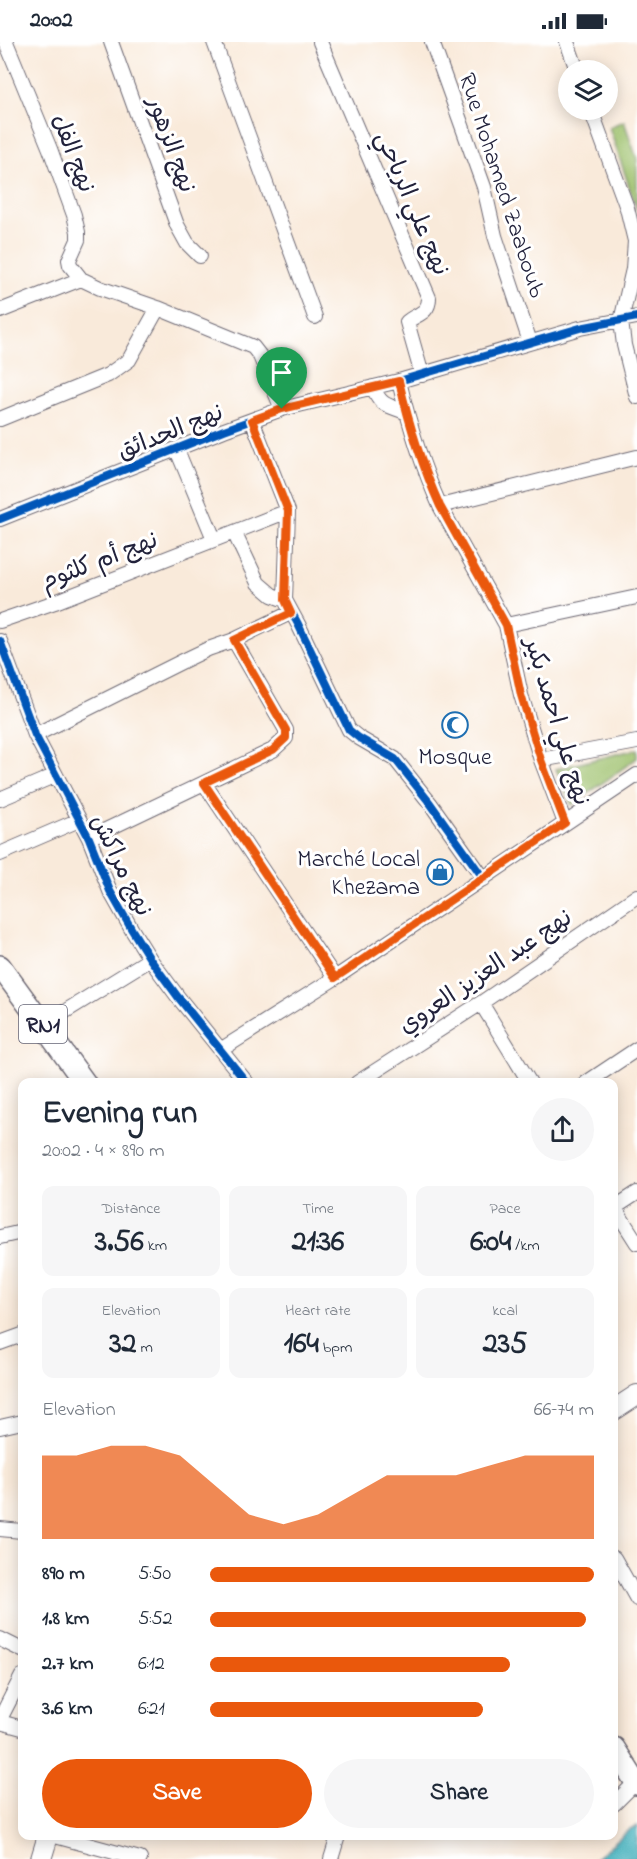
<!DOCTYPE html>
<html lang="en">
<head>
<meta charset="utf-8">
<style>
  body { margin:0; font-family:"Indie Flower","Playpen Sans Arabic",sans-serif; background:#f6f6f7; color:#1f2937; height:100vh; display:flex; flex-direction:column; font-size:22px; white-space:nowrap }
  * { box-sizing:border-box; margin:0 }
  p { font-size:20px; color:#747a83 }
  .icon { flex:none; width:33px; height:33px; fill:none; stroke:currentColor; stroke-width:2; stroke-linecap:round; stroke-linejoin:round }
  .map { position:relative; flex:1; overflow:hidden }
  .details { position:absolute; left:18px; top:1036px; width:600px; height:762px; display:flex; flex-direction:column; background:#fff; border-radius:12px; box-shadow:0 3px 15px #0003 }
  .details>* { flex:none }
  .controls { position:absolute; left:558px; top:18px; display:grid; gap:12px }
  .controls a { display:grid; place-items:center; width:60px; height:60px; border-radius:50%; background:#fff; box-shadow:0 3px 15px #0003; font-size:30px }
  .pin { position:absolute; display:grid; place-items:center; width:51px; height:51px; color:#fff; margin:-62px -26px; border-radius:50% 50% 50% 0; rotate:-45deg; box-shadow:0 0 6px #0007 }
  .pin .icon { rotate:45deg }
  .round { display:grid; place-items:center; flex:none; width:63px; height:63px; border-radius:32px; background:#f6f6f7 }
  .summary { display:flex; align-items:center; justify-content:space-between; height:102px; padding:0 24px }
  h1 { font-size:33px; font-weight:700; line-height:45px }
  .stats { display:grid; grid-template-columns:repeat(3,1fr); gap:9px; height:102px; padding:6px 24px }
  .stats div { display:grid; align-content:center; border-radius:12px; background:#f6f6f7; text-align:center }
  .stats b { font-size:30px; font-weight:700 }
  .stats small { font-size:16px; font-weight:400 }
  .stats p { font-size:16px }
  .chart { height:168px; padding:12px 24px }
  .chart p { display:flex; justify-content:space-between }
  .chart svg { width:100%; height:108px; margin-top:6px; fill:#ea580c; opacity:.7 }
  .button { display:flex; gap:12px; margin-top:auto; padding:12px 24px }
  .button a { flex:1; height:69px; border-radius:36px; background:#ea580c; color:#fff; font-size:24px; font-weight:700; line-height:69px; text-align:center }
  .button a+a { background:#f6f6f7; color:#1f2937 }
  ul { padding:0 24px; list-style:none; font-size:20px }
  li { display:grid; grid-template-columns:96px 72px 1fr; align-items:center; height:45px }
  li i { height:15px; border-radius:8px; background:#ea580c }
  .status { display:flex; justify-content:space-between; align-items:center; height:42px; padding:0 30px; background:#fff; direction:ltr }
  .status svg { height:16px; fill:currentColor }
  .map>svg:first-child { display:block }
  .green { fill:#9cc06a; stroke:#5f7152; stroke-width:1.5 }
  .water { fill:#3faeba; stroke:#30687a; stroke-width:1.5 }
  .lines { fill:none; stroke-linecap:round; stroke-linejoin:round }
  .street-casing { stroke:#6d6873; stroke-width:16 }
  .secondary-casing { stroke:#6d6873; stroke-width:22 }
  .primary-casing { stroke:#6d6873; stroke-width:24 }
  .street { stroke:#fff; stroke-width:14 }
  .secondary { stroke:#fff; stroke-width:20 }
  .primary { stroke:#fff; stroke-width:21 }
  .cycleway-casing { stroke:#fff; stroke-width:11 }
  .cycleway { stroke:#0057b8; stroke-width:8 }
  .route-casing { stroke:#fff; stroke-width:12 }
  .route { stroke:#ea580c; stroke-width:8 }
  .labels { text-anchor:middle; stroke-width:6; stroke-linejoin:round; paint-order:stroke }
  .shield { fill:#fff; stroke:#646476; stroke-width:1.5 }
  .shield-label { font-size:22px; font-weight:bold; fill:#22223b }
  .street-label { font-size:24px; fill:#22223b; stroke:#fff }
  .poi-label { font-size:24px; fill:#22223b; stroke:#fff }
</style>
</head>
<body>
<div class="status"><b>20:02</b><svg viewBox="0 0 49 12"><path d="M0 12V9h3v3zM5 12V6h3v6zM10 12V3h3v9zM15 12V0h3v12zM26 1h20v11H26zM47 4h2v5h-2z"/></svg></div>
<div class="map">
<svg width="637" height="1817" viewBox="0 0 637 1817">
  <rect width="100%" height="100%" fill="#fff"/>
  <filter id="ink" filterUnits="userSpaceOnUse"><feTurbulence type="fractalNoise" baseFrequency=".0167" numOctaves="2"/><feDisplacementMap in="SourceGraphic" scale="12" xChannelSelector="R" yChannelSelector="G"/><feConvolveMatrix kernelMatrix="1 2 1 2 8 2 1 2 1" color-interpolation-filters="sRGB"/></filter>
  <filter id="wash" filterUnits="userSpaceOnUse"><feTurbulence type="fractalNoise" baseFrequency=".008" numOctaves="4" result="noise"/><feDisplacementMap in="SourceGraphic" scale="24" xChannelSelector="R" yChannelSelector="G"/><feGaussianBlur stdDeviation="1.35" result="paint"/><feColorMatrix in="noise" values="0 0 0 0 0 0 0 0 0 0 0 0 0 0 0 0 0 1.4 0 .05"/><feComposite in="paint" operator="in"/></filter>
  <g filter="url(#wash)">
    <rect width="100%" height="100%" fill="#f9eada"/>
    <!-- green -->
    <path class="green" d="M624 79 637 117V168L609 85Z
      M637 707V716L572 763 556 727Z"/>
    <!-- water -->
    <path class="water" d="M637 1784V1817H595L630 1787Z"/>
  </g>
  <g filter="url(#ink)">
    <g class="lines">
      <!-- street casing -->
      <g class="street-casing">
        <path id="street" d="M6 0 50 107 74 173 78 190V198L69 218 70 223 81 237
          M111 0 177 183 187 201 200 214
          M214 0 315 275
          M320 0 429 256C429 272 416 272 407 280L422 333
          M432 0 484 145 495 194 530 300
          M567 0 577 28
          M591 68 627 166 635 199 633 227 621 279 624 303 637 355
          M0 269 81 237 100 246 158 266 253 305 260 314 282 367
          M399 339C409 382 422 424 440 464L506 583 521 653 541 718 565 781
          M373 345C382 367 389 362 407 371
          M0 377 108 333 129 318 158 266
          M252 378 288 469 285 558 298 582 349 688 359 696 395 717 430 761 484 837
          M177 408 214 497
          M440 464 637 415
          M0 477 224 388 282 367 399 339 580 286 637 275
          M234 490 258 541 272 553 285 558
          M0 579 55 560 288 469
          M506 583 637 555
          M0 599 35 693 89 796 110 849 132 888 150 917 178 955 247 1041
          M35 693 185 618 208 607 234 598 290 571
          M541 718 637 700
          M204 741 335 936
          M0 757 56 733
          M89 796 273 708 286 696V688L234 598
          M0 812 79 778
          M481 961 530 1041
          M43 983 150 917
          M222 1007 335 936 637 733
          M357 1041 481 961 637 854
          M586 1041 637 1007
          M614 1165 637 1201
          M614 1166 637 1151
          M0 1195 22 1190
          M0 1301 22 1293
          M0 1385 22 1380
          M0 1487 22 1489
          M614 1516 637 1557
          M0 1597 22 1608
          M0 1677 22 1634
          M0 1680 22 1686
          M614 1762 636 1740
          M55 1794 140 1817
          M331 1817 338 1794"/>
      </g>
      <!-- secondary casing -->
      <g class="secondary-casing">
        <path id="secondary" d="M614 1368 637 1353
          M41 1817 48 1794"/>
      </g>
      <!-- primary casing -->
      <g class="primary-casing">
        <path id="primary" d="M0 924 85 1041
          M614 1706 637 1742"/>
      </g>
      <!-- street -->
      <use href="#street" class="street"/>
      <!-- secondary -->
      <use href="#secondary" class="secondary"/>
      <!-- primary -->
      <use href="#primary" class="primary"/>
      <!-- cycleway casing -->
      <g class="cycleway-casing">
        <path id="cycleway" d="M252 378 288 469 285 558 298 582 349 688 359 696 395 717 430 761 484 837
          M0 477 224 388 282 367 399 339 580 286 637 275
          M0 599 35 693 89 796 110 849 132 888 150 917 178 955 247 1041"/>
      </g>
      <!-- cycleway -->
      <use href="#cycleway" class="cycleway"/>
    </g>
  </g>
  <g class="lines" filter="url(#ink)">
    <!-- route casing -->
    <g class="route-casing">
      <path id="route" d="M399 339C409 382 422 424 440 464L506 583 521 653 541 718 565 781 335 936 204 741 273 708 286 696V688L234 598 291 571 285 558 288 469 252 378 282 367Z"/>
    </g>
    <!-- route -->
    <use href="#route" class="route"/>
  </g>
  <!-- icons -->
  <defs>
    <g id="mosque-ring" transform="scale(1.35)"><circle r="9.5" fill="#fff" stroke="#1f6fb2" stroke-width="1.5"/><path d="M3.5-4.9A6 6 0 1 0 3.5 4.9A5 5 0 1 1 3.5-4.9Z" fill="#1f6fb2"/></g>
    <g id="shop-ring" transform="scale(1.35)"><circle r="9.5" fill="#fff" stroke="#1f6fb2" stroke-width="1.5"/><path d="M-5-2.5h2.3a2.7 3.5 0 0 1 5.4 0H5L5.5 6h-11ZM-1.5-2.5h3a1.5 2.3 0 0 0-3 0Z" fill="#1f6fb2"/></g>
  </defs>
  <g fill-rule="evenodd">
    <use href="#mosque-ring" x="455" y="683"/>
    <use href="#shop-ring" x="440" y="830"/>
  </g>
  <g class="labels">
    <!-- shield labels -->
    <rect class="shield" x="19" y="963" width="48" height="38" rx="4.5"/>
    <g class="shield-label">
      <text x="43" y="990">RN1</text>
    </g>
    <!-- street labels -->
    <g class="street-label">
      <text transform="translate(172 102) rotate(70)" y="8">نهج الزهور</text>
      <text transform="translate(74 111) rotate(69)" y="8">نهج الفل</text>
      <text transform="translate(503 143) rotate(72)" y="8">Rue Mohamed Zaaboub</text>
      <text transform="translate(413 161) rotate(67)" y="8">نهج علي الرياحي</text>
      <text transform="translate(170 389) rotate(-22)" y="8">نهج الحدائق</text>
      <text transform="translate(99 518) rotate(-21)" y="8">نهج أم كلثوم</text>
      <text transform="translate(558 679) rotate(73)" y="8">نهج علي احمد بكير</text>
      <text transform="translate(122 823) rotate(64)" y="8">نهج مراكش</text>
      <text transform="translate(485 929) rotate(-34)" y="8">نهج عبد العزيز العروي</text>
    </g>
    <!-- poi labels -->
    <g class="poi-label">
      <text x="455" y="722">Mosque</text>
      <text x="420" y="824" text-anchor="end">Marché Local<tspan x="420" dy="28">Khezama</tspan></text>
    </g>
  </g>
</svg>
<div class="controls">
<a><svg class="icon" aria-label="layers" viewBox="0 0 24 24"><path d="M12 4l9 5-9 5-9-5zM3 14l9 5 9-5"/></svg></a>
</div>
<div class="pin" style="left:282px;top:367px;background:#1e9e55"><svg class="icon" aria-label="arrive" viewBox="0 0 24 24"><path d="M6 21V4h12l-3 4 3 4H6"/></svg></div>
<section class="details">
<div class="summary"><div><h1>Evening run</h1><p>20:02 · 4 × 890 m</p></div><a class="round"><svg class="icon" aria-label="share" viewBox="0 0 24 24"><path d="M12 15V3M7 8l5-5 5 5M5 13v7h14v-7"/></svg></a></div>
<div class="stats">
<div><p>Distance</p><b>3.56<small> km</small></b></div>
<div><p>Time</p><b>21:36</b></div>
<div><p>Pace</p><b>6:04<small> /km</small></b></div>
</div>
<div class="stats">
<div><p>Elevation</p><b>32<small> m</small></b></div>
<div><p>Heart rate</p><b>164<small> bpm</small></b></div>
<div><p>kcal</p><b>235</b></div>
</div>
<div class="chart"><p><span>Elevation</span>66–74 m</p>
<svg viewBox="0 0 160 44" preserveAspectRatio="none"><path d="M0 44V10L10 10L20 6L30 6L40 10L50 22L60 34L70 38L80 34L90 26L100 18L110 18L120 18L130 14L140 10L150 10L160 10V44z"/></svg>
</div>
<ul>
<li><b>890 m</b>5:50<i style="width:100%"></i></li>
<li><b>1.8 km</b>5:52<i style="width:98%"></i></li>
<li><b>2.7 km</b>6:12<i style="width:78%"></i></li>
<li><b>3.6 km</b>6:21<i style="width:71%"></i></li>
</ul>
<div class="button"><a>Save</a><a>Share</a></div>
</section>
</div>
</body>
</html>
